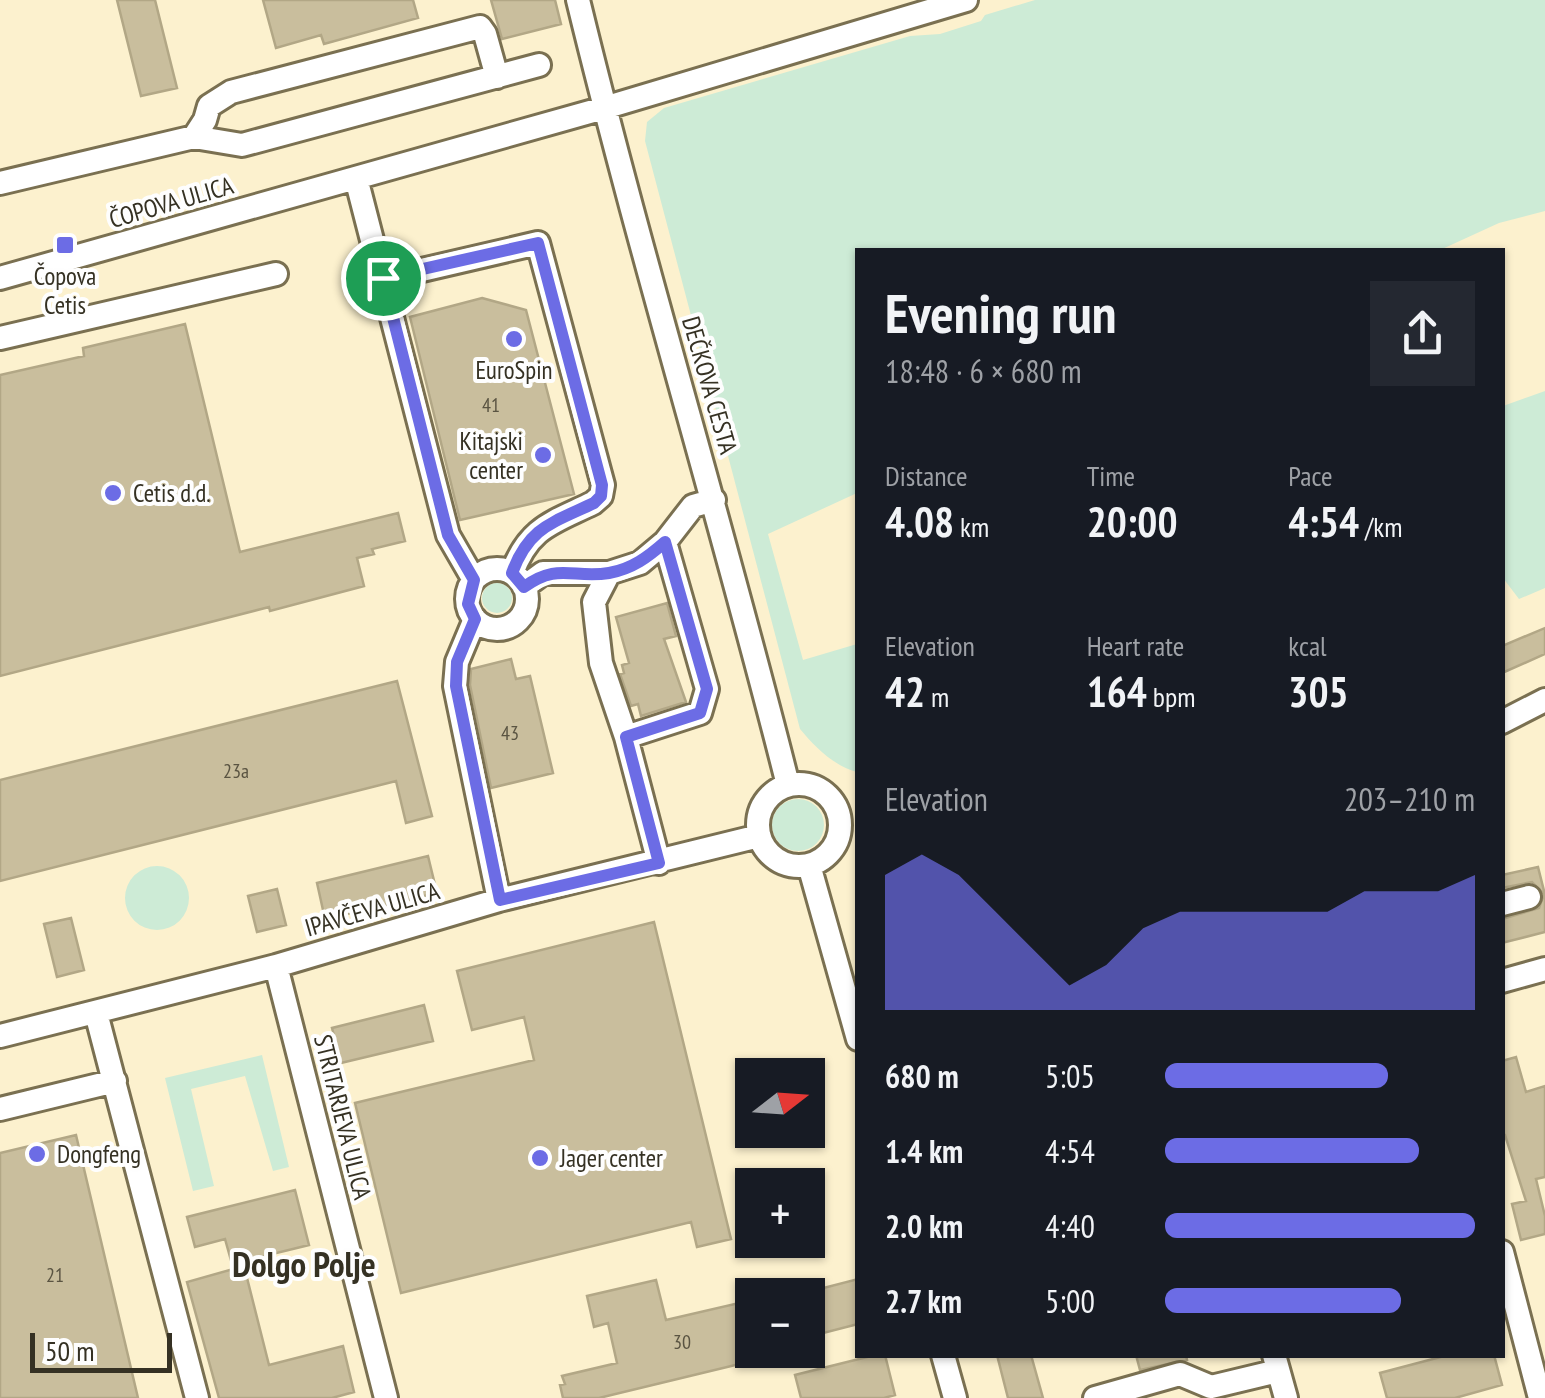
<!DOCTYPE html>
<html lang="en">
<head>
<meta charset="utf-8">
<style>
  body { margin:0; font-family:"PT Sans Narrow",sans-serif; background:#242831; color:#f1f3f6; height:100vh; display:flex; flex-direction:column; font-size:38px; white-space:nowrap }
  * { box-sizing:border-box; margin:0 }
  p { font-size:32px; color:#9ea1a6 }
  .icon { flex:none; width:55px; height:55px; fill:none; stroke:currentColor; stroke-width:2; stroke-linecap:round; stroke-linejoin:round }
  .map { position:relative; flex:1; overflow:hidden }
  .details { position:absolute; left:855px; top:248px; width:650px; height:1110px; display:flex; flex-direction:column; background:#171b24; border-radius:0px; box-shadow:0 2px 8px #0004 }
  .details>* { flex:none }
  .needle { width:65px; rotate:73deg }
  .tools { position:absolute; left:735px; top:1058px; display:grid; gap:20px }
  .tools a { display:grid; place-items:center; width:90px; height:90px; border-radius:0px; background:#171b24; box-shadow:0 2px 8px #0004; font-size:50px }
  .scale { position:absolute; left:30px; bottom:25px; width:142px; box-sizing:border-box; padding-left:10px; border:5px solid #353123; border-top:0; font-size:28px; line-height:35px; white-space:nowrap; color:#353123; -webkit-text-stroke:8px #fefefe; paint-order:stroke }
  .pin { position:absolute; display:grid; place-items:center; width:85px; height:85px; color:#fff; margin:-42px; border:5px solid #fff; border-radius:50%; box-shadow:0 2px 10px #0007 }
  .round { display:grid; place-items:center; flex:none; width:105px; height:105px; border-radius:0px; background:#242831 }
  .head { display:flex; align-items:center; justify-content:space-between; height:170px; padding:0 30px }
  h1 { font-size:55px; font-weight:600; line-height:75px }
  .metrics { display:grid; grid-template-columns:repeat(3,1fr); gap:15px; height:170px; padding:10px 30px }
  .metrics div { display:grid; align-content:center }
  .metrics b { font-size:42px; font-weight:600 }
  .metrics small { font-size:28px; font-weight:400 }
  .metrics p { font-size:28px }
  .chart { height:280px; padding:20px 30px }
  .chart p { display:flex; justify-content:space-between }
  .chart svg { width:100%; height:180px; margin-top:10px; fill:#6c6ce5; opacity:.7 }
  ul { padding:0 30px; list-style:none; font-size:32px }
  li { display:grid; grid-template-columns:160px 120px 1fr; align-items:center; height:75px }
  li i { height:25px; border-radius:12px; background:#6c6ce5 }
  .map>svg:first-child { display:block }
  .green { fill:#cdebd6 }
  .building { fill:#c9be9d; stroke:#b2a786; stroke-width:2.5 }
  .lines { fill:none; stroke-linecap:round; stroke-linejoin:round }
  .minor-casing { stroke:#7a7051; stroke-width:28 }
  .minor { stroke:#fff; stroke-width:22 }
  .route-casing { stroke:#fff; stroke-width:20 }
  .route { stroke:#6c6ce5; stroke-width:12 }
  .poi-dot { fill:#6c6ce5; stroke:#fefefe; stroke-width:4 }
  .labels { text-anchor:middle; stroke-width:8; stroke-linejoin:round; paint-order:stroke }
  .number-label { font-size:20px; fill:#5a5442 }
  .street-label { font-size:25px; fill:#353123; stroke:#fefefe }
  .poi-label { font-size:25px; fill:#353123; stroke:#fefefe; text-anchor:start }
  .district-label { font-size:35px; font-weight:bold; fill:#353123; stroke:#fefefe }
</style>
</head>
<body>
<div class="map">
<svg width="1545" height="1398" viewBox="0 0 1545 1398">
  <rect width="100%" height="100%" fill="#fcf1ce"/>
  <!-- green -->
  <path class="green" d="M1035 0H1545V211L1499 223 1440 250H858L857 493 768 534 803 660 857 644V772C834 766 815 747 800 729L645 141 647 122 664 108 910 36 940 34 981 21 985 15Z
    M1545 391V588L1519 599 1503 578V406Z
    M482 598a15 15 0 1 1 30 0a15 15 0 1 1-30 0Z
    M772 825a26 26 0 1 1 52 0a26 26 0 1 1-52 0Z
    M125 898a32 32 0 1 1 64 0a32 32 0 1 1-64 0Z
    M262 1055 289 1167 273 1171 245 1076 191 1089 214 1186 193 1191 165 1078Z"/>
  <!-- building -->
  <path class="building" d="M117 0H155L177 88 141 96Z
    M263 0H413L418 18 324 44 321 35 276 48Z
    M491 0H555L561 24 502 39Z
    M482 298 526 310 574 494 460 520 410 317Z
    M185 324 240 552 398 513 405 541 372 549 374 554 357 558 364 586 270 611 269 607 0 676V375L84 356 83 348Z
    M667 603 676 636 664 639 686 702 641 716 638 704 631 706 620 674 624 673 622 665 629 663 616 617Z
    M1545 628V654L1502 673V646Z
    M511 659 516 679 530 676 553 773 491 788 470 685 471 669Z
    M397 681 432 816 406 823 396 781 0 881V780Z
    M428 856 437 893 325 919 317 883Z
    M1538 867 1545 895V932L1502 943V919L1539 908 1544 894 1532 882 1502 888V875Z
    M277 889 286 925 257 932 248 896Z
    M71 918 84 970 57 977 44 924Z
    M654 922 731 1239 697 1247 691 1222 401 1293 355 1103 534 1060 524 1017 472 1030 457 971Z
    M424 1005 433 1041 341 1063 332 1028Z
    M1516 1057 1526 1092 1545 1086V1177L1536 1179 1545 1216V1234L1521 1240 1512 1204 1526 1201 1505 1135H1502V1061Z
    M76 1135 138 1398H0V1153Z
    M295 1190 309 1245 232 1264 225 1239 195 1247 187 1217Z
    M244 1266 269 1365 343 1346 354 1392 332 1398H219L187 1282Z
    M858 1279V1324L808 1337V1292Z
    M656 1280 666 1320 752 1300V1361L599 1398H563L560 1385 565 1384 562 1376 617 1363 608 1323 594 1327 587 1296Z
    M875 1355H885L895 1395 884 1398H801L795 1375Z
    M997 1355H1031L1043 1398H1008Z
    M1136 1355H1186L1187 1360 1140 1370Z
    M1448 1355H1494L1502 1385 1455 1398H1387L1380 1373Z"/>
  <g class="lines">
    <!-- minor casing -->
    <g class="minor-casing">
      <path id="minor" d="M578 0C642 263 722 522 788 785
        M194 137 205 120 209 106 231 92 480 27 485 34 497 77
        M356 178 448 535 474 580
        M0 183 194 137 242 145 539 65
        M0 278 604 108 966 0
        M383 279 538 243 603 485 601 496 593 503C552 523 529 527 512 573
        M0 338 276 274
        M467 599a30 30 0 1 1 60 0a30 30 0 1 1-60 0Z
        M524 587 543 573H609
        M475 619 457 662 455 686 499 900
        M1502 722 1545 700
        M626 737 700 713 707 689 665 542 693 506 714 500
        M758 825a41 41 0 1 1 82 0a41 41 0 1 1-82 0Z
        M659 863 626 737 601 663 594 602 609 573 640 563 665 542
        M809 865 858 1039
        M1502 904 1529 897
        M276 966 386 1398
        M1502 981 1545 969
        M96 1013 197 1398
        M0 1036 276 966 499 900 759 836
        M0 1109 115 1081
        M1502 1252 1540 1398
        M943 1355 955 1398
        M1274 1355 1286 1398
        M1095 1398 1180 1374 1211 1387 1278 1371"/>
    </g>
    <!-- minor -->
    <use href="#minor" class="minor"/>
  </g>
  <g class="lines">
    <!-- route casing -->
    <g class="route-casing">
      <path id="route" d="M538 243 602 485 601 496 594 503C552 523 529 527 512 573L524 587C558 562 573 579 609 573 632 569 648 557 665 542L707 689 700 713 626 737 659 863 500 900 456 686 457 662 475 619 468 604 474 580 448 535 383 278Z"/>
    </g>
    <!-- route -->
    <use href="#route" class="route"/>
  </g>
  <!-- markers -->
  <g class="poi-dot">
    <rect x="55" y="235" width="20" height="20" rx="5"/>
    <circle cx="514" cy="339" r="10"/>
    <circle cx="543" cy="455" r="10"/>
    <circle cx="113" cy="493" r="10"/>
    <circle cx="37" cy="1154" r="10"/>
    <circle cx="540" cy="1158" r="10"/>
  </g>
  <g class="labels">
    <!-- number labels -->
    <g class="number-label">
      <text x="491" y="412">41</text>
      <text x="510" y="740">43</text>
      <text x="236" y="778">23a</text>
      <text x="55" y="1282">21</text>
      <text x="682" y="1349">30</text>
    </g>
    <!-- street labels -->
    <g class="street-label">
      <text transform="translate(171 202) rotate(-16)" y="9">ČOPOVA ULICA</text>
      <text transform="translate(710 385) rotate(74)" y="9">DEČKOVA CESTA</text>
      <text transform="translate(372 909) rotate(-16)" y="9">IPAVČEVA ULICA</text>
      <text transform="translate(343 1117) rotate(76)" y="9">STRITARJEVA ULICA</text>
    </g>
    <!-- poi labels -->
    <g class="poi-label">
      <text x="65" y="285" text-anchor="middle">Čopova<tspan x="65" dy="29">Cetis</tspan></text>
      <text x="514" y="379" text-anchor="middle">EuroSpin</text>
      <text x="523" y="450" text-anchor="end">Kitajski<tspan x="523" dy="29">center</tspan></text>
      <text x="133" y="502">Cetis d.d.</text>
      <text x="57" y="1163">Dongfeng</text>
      <text x="560" y="1167">Jager center</text>
    </g>
    <!-- district labels -->
    <g class="district-label">
      <text x="304" y="1277">Dolgo Polje</text>
    </g>
  </g>
</svg>
<div class="tools">
<a><svg class="needle" viewBox="-14 -14 28 28"><path d="M0-13l5 13h-10z" fill="#e53935"/><path d="M0 13l5-13h-10z" fill="#9ea1a6"/></svg></a>
<a>+</a>
<a>−</a>
</div>
<div class="scale">50 m</div>
<div class="pin" style="left:383px;top:278px;background:#1e9e55"><svg class="icon" aria-label="arrive" viewBox="0 0 24 24"><path d="M6 21V4h12l-3 4 3 4H6"/></svg></div>
<section class="details">
<div class="head"><div><h1>Evening run</h1><p>18:48 · 6 × 680 m</p></div><a class="round"><svg class="icon" aria-label="share" viewBox="0 0 24 24"><path d="M12 15V3M7 8l5-5 5 5M5 13v7h14v-7"/></svg></a></div>
<div class="metrics">
<div><p>Distance</p><b>4.08<small> km</small></b></div>
<div><p>Time</p><b>20:00</b></div>
<div><p>Pace</p><b>4:54<small> /km</small></b></div>
</div>
<div class="metrics">
<div><p>Elevation</p><b>42<small> m</small></b></div>
<div><p>Heart rate</p><b>164<small> bpm</small></b></div>
<div><p>kcal</p><b>305</b></div>
</div>
<div class="chart"><p><span>Elevation</span>203–210 m</p>
<svg viewBox="0 0 160 44" preserveAspectRatio="none"><path d="M0 44V11L10 6L20 11L30 20L40 29L50 38L60 33L70 24L80 20L90 20L100 20L110 20L120 20L130 15L140 15L150 15L160 11V44z"/></svg>
</div>
<ul>
<li><b>680 m</b>5:05<i style="width:72%"></i></li>
<li><b>1.4 km</b>4:54<i style="width:82%"></i></li>
<li><b>2.0 km</b>4:40<i style="width:100%"></i></li>
<li><b>2.7 km</b>5:00<i style="width:76%"></i></li>
</ul>
</section>
</div>
</body>
</html>
